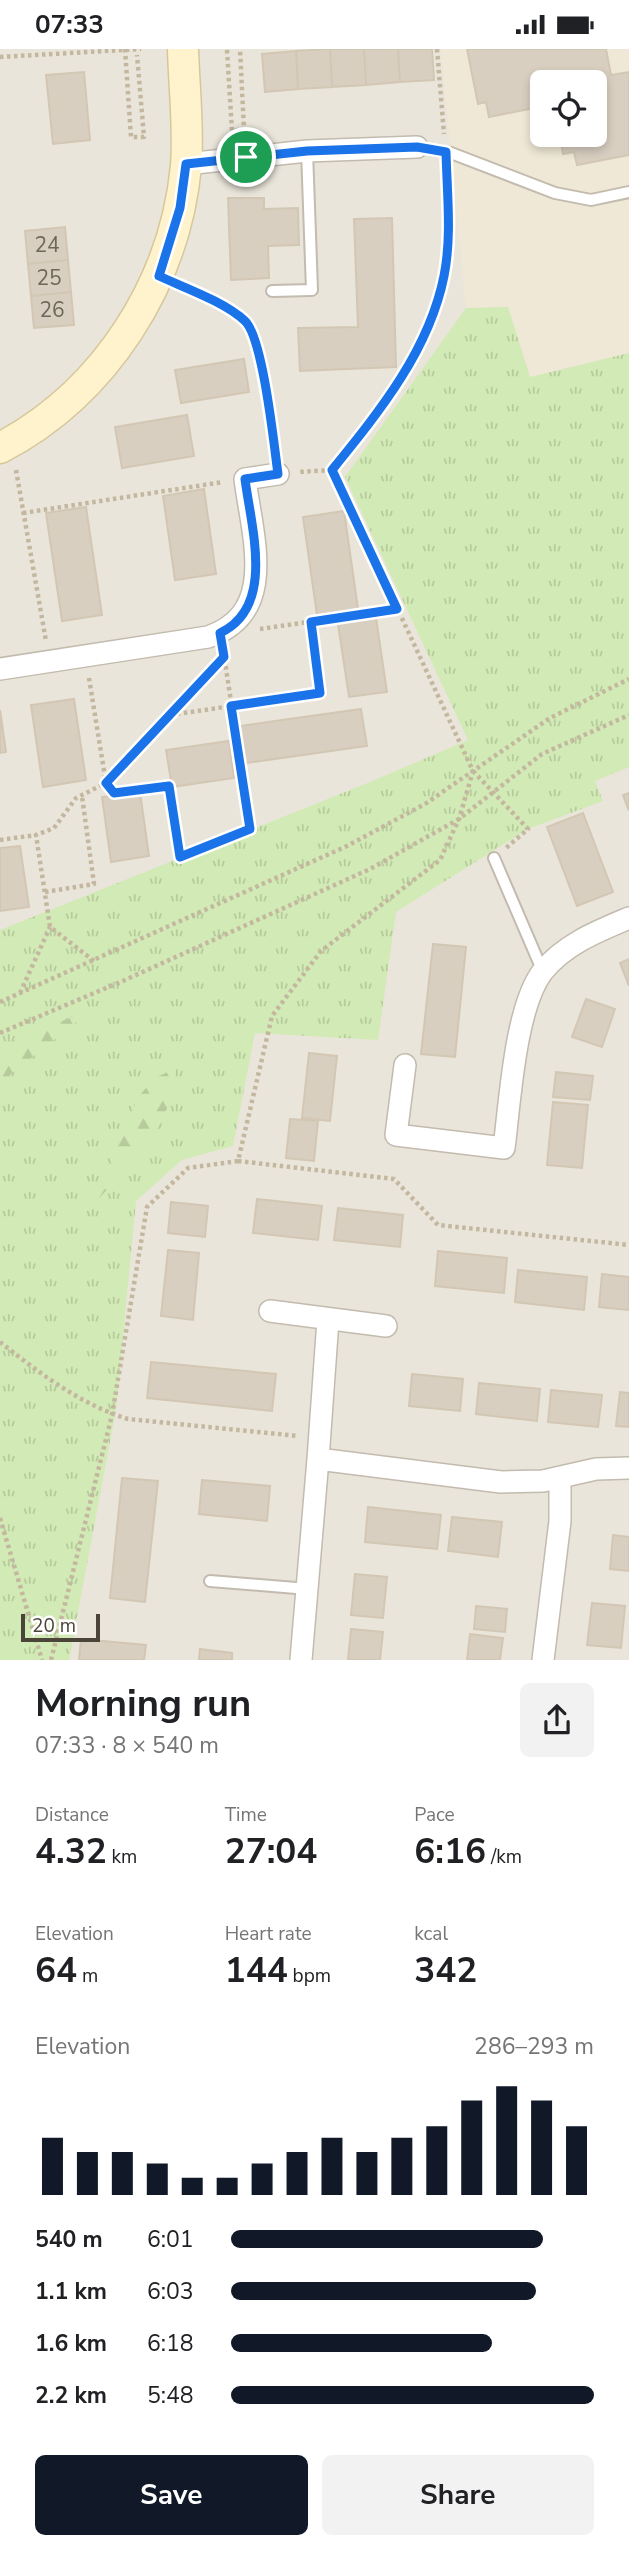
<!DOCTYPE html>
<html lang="en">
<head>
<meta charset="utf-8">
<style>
  body { margin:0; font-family:"Nunito Sans",sans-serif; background:#f2f2f2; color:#202124; height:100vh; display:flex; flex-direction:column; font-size:26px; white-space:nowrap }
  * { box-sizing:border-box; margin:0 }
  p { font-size:23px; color:#757577 }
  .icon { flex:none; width:38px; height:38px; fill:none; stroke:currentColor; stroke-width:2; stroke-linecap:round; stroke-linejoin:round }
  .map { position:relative; height:1611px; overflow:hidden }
  .drawer { display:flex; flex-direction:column; background:#fff; flex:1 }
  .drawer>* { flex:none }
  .controls { position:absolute; left:530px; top:21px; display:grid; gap:14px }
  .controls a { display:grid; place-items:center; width:77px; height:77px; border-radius:10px; background:#fff; box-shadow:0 4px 10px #0003; font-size:35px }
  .scale { position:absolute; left:21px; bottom:18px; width:79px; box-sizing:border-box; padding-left:7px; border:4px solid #4b4439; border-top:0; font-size:19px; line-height:24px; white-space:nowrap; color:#4b4439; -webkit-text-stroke:5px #fff; paint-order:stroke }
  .pin { position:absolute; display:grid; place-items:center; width:60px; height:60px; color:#fff; margin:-30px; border:4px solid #fff; border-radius:50%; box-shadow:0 2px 7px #0007 }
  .round { display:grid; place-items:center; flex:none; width:74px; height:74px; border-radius:10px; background:#f2f2f2 }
  .overview { display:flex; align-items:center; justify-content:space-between; height:119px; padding:0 35px }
  h1 { font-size:38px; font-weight:700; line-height:52px }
  .stats { display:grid; grid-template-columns:repeat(3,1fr); gap:10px; height:119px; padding:7px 35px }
  .stats div { display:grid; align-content:center }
  .stats b { font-size:35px; font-weight:700 }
  .stats small { font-size:19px; font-weight:400 }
  .stats p { font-size:19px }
  .chart { height:196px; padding:14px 35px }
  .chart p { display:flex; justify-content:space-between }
  .chart svg { width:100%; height:126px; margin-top:7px; stroke:#111827; stroke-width:6 }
  .button { display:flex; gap:14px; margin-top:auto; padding:14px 35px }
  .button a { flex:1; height:80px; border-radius:10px; background:#111827; color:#fff; font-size:28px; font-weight:700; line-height:80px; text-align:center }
  .button a+a { background:#f2f2f2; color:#202124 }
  ul { padding:0 35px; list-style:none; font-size:23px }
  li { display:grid; grid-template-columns:112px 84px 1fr; align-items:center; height:52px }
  li i { height:18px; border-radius:9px; background:#111827 }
  .status { display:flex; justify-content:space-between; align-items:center; height:49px; padding:0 35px; background:#fff; direction:ltr }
  .status svg { height:19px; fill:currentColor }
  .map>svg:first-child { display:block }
  .residential { fill:#eae5da; fill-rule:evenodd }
  .education { fill:#efe8d6; fill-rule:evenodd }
  .grass { fill:url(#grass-tufts) }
  .forest { fill:url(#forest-firs) }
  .building { fill:#d8cfc1; stroke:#d3c7b4; stroke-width:2 }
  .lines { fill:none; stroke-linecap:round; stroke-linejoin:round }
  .lane-casing { stroke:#c2bbae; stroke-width:14 }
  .street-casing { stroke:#c2bbae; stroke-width:24 }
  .secondary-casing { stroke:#d6c79b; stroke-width:33 }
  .path { stroke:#c4b79f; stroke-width:4.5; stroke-dasharray:3.5 3.5; stroke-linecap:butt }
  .lane { stroke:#fff; stroke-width:10 }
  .street { stroke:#fff; stroke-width:21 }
  .secondary { stroke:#fff3cd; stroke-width:30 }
  .route-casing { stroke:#fff; stroke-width:14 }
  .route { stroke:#1a73e8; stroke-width:9 }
  .labels { text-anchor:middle; stroke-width:5; stroke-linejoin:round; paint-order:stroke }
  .number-label { font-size:21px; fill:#6e675b }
</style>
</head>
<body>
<div class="status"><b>07:33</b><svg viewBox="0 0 49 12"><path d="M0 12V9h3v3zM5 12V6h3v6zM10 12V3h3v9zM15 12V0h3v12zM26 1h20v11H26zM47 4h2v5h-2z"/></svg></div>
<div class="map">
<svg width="629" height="1611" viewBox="0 0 629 1611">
  <defs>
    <pattern id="grass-tufts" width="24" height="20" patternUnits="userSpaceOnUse" patternTransform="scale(1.75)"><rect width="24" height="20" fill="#d2eab5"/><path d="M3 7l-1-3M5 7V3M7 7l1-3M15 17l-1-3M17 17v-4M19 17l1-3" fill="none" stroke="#b6ca9c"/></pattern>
    <pattern id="forest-firs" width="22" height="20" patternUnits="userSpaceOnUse" patternTransform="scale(1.75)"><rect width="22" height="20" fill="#d2eab5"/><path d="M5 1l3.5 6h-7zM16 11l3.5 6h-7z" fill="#b6ca9c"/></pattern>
  </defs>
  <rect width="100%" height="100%" fill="#f6f3ec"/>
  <!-- residential -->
  <path class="residential" d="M0 0H629V1611H0ZM542 33H595V86H542Z"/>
  <!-- education -->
  <path class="education" d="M441 0H629V304L530 328 508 258 466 259ZM542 33H595V86H542Z"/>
  <!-- grass -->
  <path class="grass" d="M508 258 530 328 629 304V718L595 732 603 752 528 780 396 863 378 991 255 984 233 1097 182 1111 136 1152 116 1361 69 1611H0V881L370 733 468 691 345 428 466 259Z"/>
  <!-- forest -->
  <path class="forest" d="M82 964 78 972 0 1034V997Z
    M176 1019 171 1052 147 1097 92 1157 138 1048 155 1029Z"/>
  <!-- building -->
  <path class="building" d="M330 0 332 38 298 40 296 2Z
    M330 0H364L366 36 332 38Z
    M364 0H398L400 33 366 36Z
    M398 0H432L434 31 400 33Z
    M467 0H606L611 26 629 23V106L577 116 574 103 563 105 560 86H595V33H542V79L538 80 534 59 489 68 486 53 478 55Z
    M296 2 298 40 265 43 262 5Z
    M84 23 90 91 53 95 46 26Z
    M228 149H264V160L298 159 299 196 268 197 269 229 231 231Z
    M392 169 396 318 300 322 298 279 358 278 354 170Z
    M65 178 68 211 28 215 25 182Z
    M68 211 71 243 31 247 28 215Z
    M71 243 74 276 34 279 31 247Z
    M244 310 249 343 181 354 175 321Z
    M187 366 194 407 122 419 115 378Z
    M204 440 216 525 175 531 163 447Z
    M86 458 102 566 62 572 46 464Z
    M344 462 358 560 317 566 303 468Z
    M376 569 387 643 349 648 338 575Z
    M74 650 86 731 43 738 31 656Z
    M361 660 367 697 246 714 240 677Z
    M0 661 6 703 0 704Z
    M229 692 234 729 172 738 166 701Z
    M140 743 149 807 111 813 102 748Z
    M629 744V762L623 746Z
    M583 764 613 843 577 857 547 778Z
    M20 797 29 858 0 862V799Z
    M433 895 466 898 455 1008 421 1005Z
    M629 910V937L620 914Z
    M586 950 615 960 602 998 572 988Z
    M309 1004 337 1007 330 1072 302 1069Z
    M556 1023 593 1027 590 1051 553 1048Z
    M553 1053 588 1056 582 1119 547 1116Z
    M290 1070 318 1072 314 1112 286 1109Z
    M257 1150 322 1157 318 1191 253 1184Z
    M171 1153 208 1157 205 1188 168 1184Z
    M338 1159 403 1166 400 1198 334 1191Z
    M168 1201 199 1204 193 1271 161 1267Z
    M438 1202 507 1209 504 1244 435 1237Z
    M518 1221 587 1228 584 1261 515 1253Z
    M602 1225 629 1228V1261L599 1258Z
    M151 1313 276 1325 272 1362 147 1349Z
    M412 1325 463 1330 460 1362 409 1357Z
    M479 1334 540 1340 537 1372 476 1365Z
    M551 1341 602 1346 598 1378 548 1373Z
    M620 1343 629 1344V1378L616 1377Z
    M122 1429 158 1432 145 1553 110 1549Z
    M202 1431 270 1437 267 1472 199 1465Z
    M368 1458 441 1466 437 1500 365 1493Z
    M452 1468 502 1473 498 1508 448 1502Z
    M613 1486 629 1488V1522L610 1520Z
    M355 1525 387 1528 383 1569 351 1566Z
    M592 1554 625 1557 621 1599 587 1596Z
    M476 1557 507 1560 505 1583 474 1580Z
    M351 1580 383 1583 380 1611H348Z
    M470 1585 503 1589 500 1611H467Z
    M81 1590 146 1596 144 1611H79Z
    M200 1600 232 1604V1611H199Z"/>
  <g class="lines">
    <!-- lane casing -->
    <g class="lane-casing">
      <path id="lane" d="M417 98 451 104 555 144 591 151 629 143
        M272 242 312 241 307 102
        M494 809 543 923
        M210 1532 308 1540"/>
    </g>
    <!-- street casing -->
    <g class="street-casing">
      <path id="street" d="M186 115 307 102 417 98
        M0 620 208 588C279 564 252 487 245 430L278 425
        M405 1016 396 1086 504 1099C510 1053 515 958 543 922 565 895 598 882 629 869
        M270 1262 386 1277
        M318 1410 328 1271
        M301 1611 318 1410 501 1433 543 1432 596 1420 629 1419
        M543 1611 560 1472V1430"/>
    </g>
    <!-- secondary casing -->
    <g class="secondary-casing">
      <path id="secondary" d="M0 399C105 344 175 234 186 117 189 79 184 38 183 0"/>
    </g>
    <!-- path -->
    <path class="path" d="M125 0 131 88H144L137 6
      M437 0 444 85
      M227 1 232 82 244 81 240 0
      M0 8 141 0
      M179 237C201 247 229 256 246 273 262 289 271 378 275 404
      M16 421 46 592
      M333 421C379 363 430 302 444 226 451 191 447 154 446 119
      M23 464 223 433
      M260 580 397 560
      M89 629 106 734 114 744 169 737 180 808 250 780 224 606
      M170 666 320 644 311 573
      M473 722 528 780 506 799
      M0 791 36 786
      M45 843 94 835 82 747
      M94 912 50 878 36 786 54 779 76 749 106 734 223 608
      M20 944 50 878
      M0 953 347 797 425 755 550 669 629 630
      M0 984 125 931 370 820 459 770 542 705 629 666
      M238 1112 394 1130 438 1176 629 1196
      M0 1293C38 1323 81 1356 128 1370L298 1387
      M0 1469 42 1611
      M51 1611 112 1366 147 1158 188 1119 238 1112 272 967 321 902 440 811 459 770 473 722 333 421 298 423"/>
    <!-- lane -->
    <use href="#lane" class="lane"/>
    <!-- street -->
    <use href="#street" class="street"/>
    <!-- secondary -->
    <use href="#secondary" class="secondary"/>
  </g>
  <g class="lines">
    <!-- route casing -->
    <g class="route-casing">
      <path id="route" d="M417 98 446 103C447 144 452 187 444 227 429 302 379 363 332 421L397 560 311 573 320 644 231 657 250 780 180 808 169 737 114 744 106 734 224 608 220 584C276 558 251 478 245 430L278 425C274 396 263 289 245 272 225 253 185 239 159 227L180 159 186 115 307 102Z"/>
    </g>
    <!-- route -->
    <use href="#route" class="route"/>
  </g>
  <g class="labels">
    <!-- number labels -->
    <g class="number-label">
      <text x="47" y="203">24</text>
      <text x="49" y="236">25</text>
      <text x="52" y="268">26</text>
    </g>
  </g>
</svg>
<div class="controls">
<a><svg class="icon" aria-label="locate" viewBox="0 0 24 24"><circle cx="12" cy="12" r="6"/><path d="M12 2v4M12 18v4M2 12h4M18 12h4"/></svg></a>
</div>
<div class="scale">20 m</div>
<div class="pin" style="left:246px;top:108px;background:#1e9e55"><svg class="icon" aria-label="arrive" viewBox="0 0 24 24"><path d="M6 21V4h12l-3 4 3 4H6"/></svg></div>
</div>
<section class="drawer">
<div class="overview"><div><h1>Morning run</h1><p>07:33 · 8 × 540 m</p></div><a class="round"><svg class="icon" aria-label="share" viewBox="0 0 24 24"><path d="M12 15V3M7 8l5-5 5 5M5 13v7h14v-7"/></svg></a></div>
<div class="stats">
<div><p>Distance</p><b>4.32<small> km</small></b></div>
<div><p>Time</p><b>27:04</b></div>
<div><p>Pace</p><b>6:16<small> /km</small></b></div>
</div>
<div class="stats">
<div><p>Elevation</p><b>64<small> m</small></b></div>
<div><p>Heart rate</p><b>144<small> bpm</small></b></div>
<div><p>kcal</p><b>342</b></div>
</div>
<div class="chart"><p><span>Elevation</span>286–293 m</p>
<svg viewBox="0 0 160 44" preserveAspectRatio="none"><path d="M5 44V24M15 44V29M25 44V29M35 44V33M45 44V38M55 44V38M65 44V33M75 44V29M85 44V24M95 44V29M105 44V24M115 44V20M125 44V11M135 44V6M145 44V11M155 44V20"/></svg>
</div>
<ul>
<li><b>540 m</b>6:01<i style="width:86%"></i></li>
<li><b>1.1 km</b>6:03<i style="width:84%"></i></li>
<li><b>1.6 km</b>6:18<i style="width:72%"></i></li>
<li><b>2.2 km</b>5:48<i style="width:100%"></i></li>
</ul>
<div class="button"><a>Save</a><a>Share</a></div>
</section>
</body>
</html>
